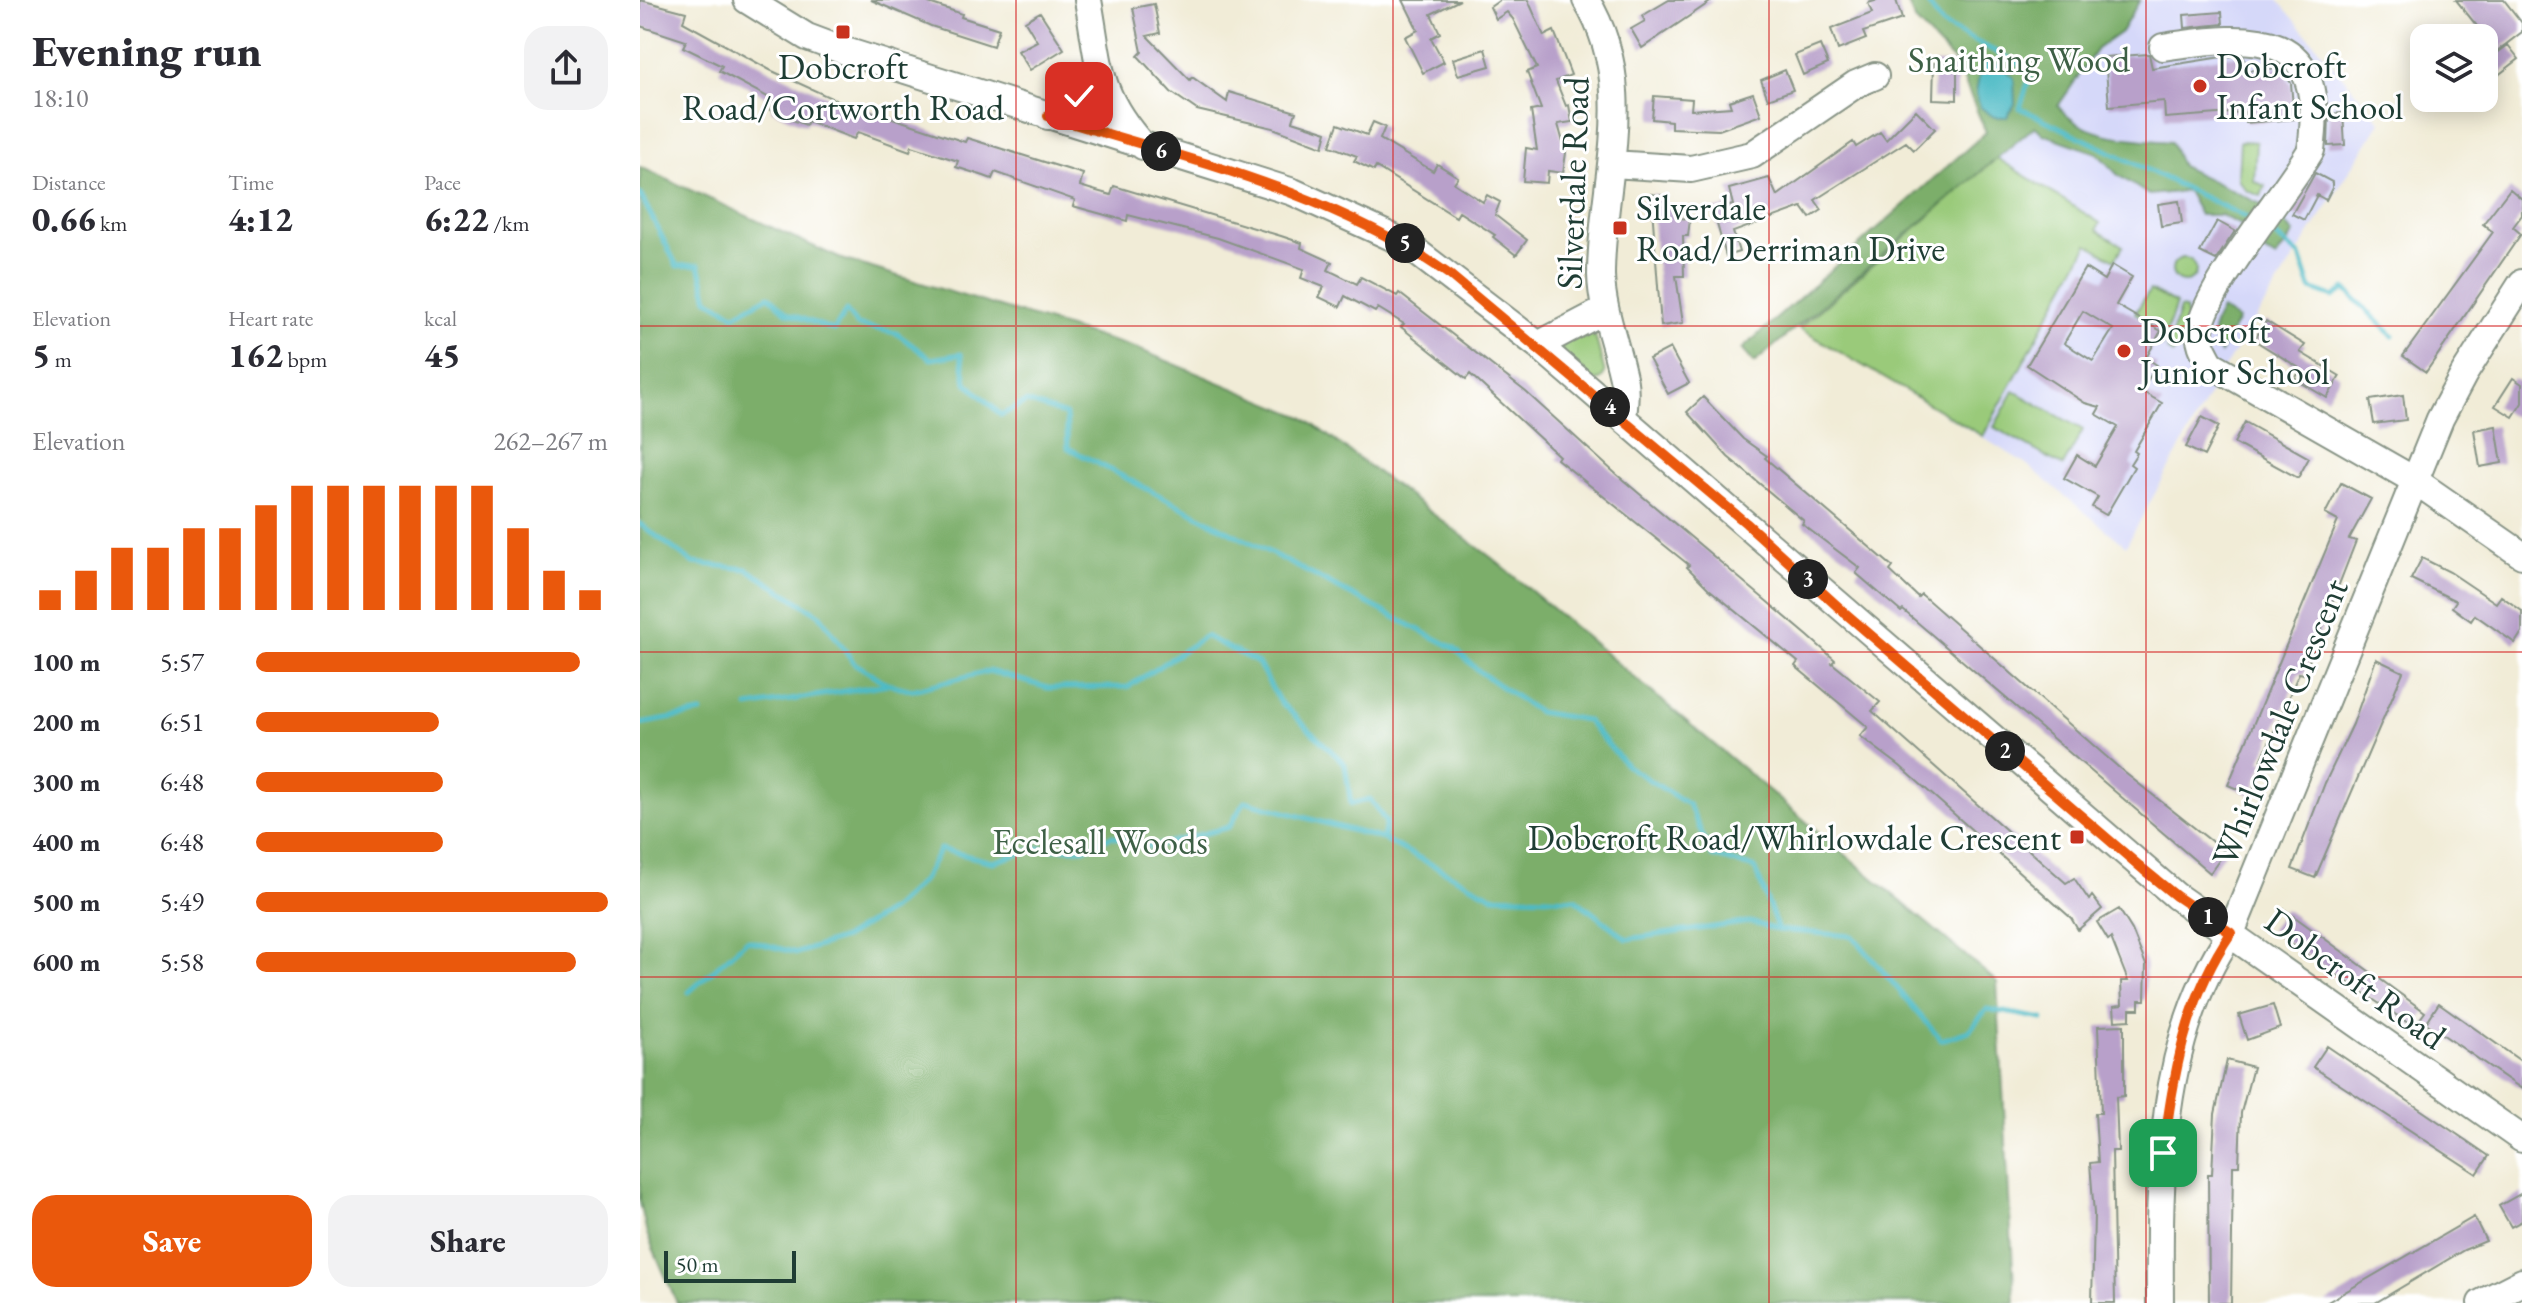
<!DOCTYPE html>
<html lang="en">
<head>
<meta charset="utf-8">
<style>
  body { margin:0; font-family:"EB Garamond",serif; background:#f2f2f3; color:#2b2b33; height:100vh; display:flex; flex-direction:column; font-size:30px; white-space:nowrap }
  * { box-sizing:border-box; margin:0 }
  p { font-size:26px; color:#7c7c81 }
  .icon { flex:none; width:44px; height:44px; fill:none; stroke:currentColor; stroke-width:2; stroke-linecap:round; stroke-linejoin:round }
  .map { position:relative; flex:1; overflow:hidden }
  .details { display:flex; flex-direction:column; background:#fff; width:640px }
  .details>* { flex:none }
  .controls { position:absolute; left:1770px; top:24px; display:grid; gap:16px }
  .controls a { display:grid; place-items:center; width:88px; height:88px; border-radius:16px; background:#fff; box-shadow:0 4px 20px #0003; font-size:40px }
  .scale { position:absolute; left:24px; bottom:20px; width:132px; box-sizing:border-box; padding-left:8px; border:4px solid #1f3d34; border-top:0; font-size:22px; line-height:28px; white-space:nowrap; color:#1f3d34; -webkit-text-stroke:6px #fff; paint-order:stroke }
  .pin { position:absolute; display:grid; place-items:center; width:68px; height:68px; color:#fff; margin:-34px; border-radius:16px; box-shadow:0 4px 12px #0006 }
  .km { position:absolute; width:40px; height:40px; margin:-20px; border-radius:50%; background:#222; color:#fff; font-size:22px; line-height:40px; text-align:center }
  .round { display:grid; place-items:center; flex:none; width:84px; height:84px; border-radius:24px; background:#f2f2f3 }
  .headline { display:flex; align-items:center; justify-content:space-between; height:136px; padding:0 32px }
  h1 { font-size:44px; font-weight:800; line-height:60px }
  .stats { display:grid; grid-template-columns:repeat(3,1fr); gap:12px; height:136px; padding:8px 32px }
  .stats div { display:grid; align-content:center }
  .stats b { font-size:34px; font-weight:800 }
  .stats small { font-size:22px; font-weight:400 }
  .stats p { font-size:22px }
  .chart { height:224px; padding:16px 32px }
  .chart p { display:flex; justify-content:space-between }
  .chart svg { width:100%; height:144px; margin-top:8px; stroke:#ea580c; stroke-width:6 }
  .button { display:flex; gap:16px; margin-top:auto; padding:16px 32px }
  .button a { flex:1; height:92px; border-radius:24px; background:#ea580c; color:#fff; font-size:32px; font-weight:800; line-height:92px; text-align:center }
  .button a+a { background:#f2f2f3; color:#2b2b33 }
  ul { padding:0 32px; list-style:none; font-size:26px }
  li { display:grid; grid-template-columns:128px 96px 1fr; align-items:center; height:60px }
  li i { height:20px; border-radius:10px; background:#ea580c }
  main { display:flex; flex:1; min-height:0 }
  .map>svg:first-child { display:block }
  .built { fill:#d5d8f9 }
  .green { fill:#9aca7a; stroke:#5c8457; stroke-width:2 }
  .forest { fill:#7bae6a; stroke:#4d764f; stroke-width:2 }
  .water { fill:#4cbac5; stroke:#367c7c; stroke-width:2 }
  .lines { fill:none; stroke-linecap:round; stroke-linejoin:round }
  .stream { stroke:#4cbac5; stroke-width:5 }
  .building { fill:#b8a0ca; fill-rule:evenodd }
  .minor-casing { stroke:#889486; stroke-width:30 }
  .minor { stroke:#fff; stroke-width:26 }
  .route-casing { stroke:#fff; stroke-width:16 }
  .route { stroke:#ea580c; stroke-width:10 }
  .grid { fill:none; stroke:#d62828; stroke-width:2; stroke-opacity:0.55 }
  .poi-dot { fill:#c8321e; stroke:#fff; stroke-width:3 }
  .labels { text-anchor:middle; stroke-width:6; stroke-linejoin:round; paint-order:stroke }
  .park-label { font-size:36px; fill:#3e6046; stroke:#fff }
  .poi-label { font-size:36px; fill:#1f3d34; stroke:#fff; text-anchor:start }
  .street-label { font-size:36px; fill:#1f3d34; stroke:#fff }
</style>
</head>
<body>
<main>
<section class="details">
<div class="headline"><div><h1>Evening run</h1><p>18:10</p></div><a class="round"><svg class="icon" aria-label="share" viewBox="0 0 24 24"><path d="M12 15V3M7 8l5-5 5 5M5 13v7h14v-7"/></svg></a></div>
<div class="stats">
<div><p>Distance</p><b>0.66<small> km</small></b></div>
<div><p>Time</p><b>4:12</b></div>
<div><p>Pace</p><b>6:22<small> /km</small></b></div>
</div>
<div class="stats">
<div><p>Elevation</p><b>5<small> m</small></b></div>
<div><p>Heart rate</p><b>162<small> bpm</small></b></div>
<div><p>kcal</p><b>45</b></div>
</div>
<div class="chart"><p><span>Elevation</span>262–267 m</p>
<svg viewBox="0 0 160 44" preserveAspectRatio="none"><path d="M5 44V38M15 44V32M25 44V25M35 44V25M45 44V19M55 44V19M65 44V12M75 44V6M85 44V6M95 44V6M105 44V6M115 44V6M125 44V6M135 44V19M145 44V32M155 44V38"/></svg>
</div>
<ul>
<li><b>100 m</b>5:57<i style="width:92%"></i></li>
<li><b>200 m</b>6:51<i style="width:52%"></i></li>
<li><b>300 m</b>6:48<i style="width:53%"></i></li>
<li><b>400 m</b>6:48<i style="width:53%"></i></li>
<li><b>500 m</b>5:49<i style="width:100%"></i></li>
<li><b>600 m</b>5:58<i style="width:91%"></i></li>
</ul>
<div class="button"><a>Save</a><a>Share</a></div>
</section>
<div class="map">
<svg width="1882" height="1303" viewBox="0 0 1882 1303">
  <rect width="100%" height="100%" fill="#fff"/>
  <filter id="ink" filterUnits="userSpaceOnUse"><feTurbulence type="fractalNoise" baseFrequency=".0125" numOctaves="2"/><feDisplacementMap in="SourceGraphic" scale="16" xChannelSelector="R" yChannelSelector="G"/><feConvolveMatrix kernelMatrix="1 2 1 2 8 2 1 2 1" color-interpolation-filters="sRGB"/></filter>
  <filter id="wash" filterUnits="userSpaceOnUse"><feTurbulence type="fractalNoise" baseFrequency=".006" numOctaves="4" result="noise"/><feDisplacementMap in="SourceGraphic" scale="32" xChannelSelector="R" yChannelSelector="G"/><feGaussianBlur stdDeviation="1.8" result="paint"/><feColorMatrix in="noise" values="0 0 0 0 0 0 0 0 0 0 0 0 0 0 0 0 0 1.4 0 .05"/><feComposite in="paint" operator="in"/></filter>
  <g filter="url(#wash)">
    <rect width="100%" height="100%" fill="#f1ecd7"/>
    <!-- built -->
    <path class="built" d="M1500 0H1638L1741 122 1583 370 1486 546 1385 463 1159 328 1418 106 1457 49 1481 32Z"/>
    <!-- green -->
    <path class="green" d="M1600 141 1616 142 1614 181 1625 186 1621 196 1607 191 1598 180Z
      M1357 158 1460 223 1457 230 1483 246 1475 260 1448 244 1343 436 1159 328Z
      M1532 270a12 12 0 1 1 24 0a12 12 0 1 1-24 0Z
      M1510 290 1536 304 1522 346 1516 343 1523 330 1495 313Z
      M1540 308 1545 309 1553 354 1538 347 1533 354 1527 350Z
      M951 332 955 335 965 373 960 380 954 381 921 351 924 343Z
      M1374 391 1443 430 1423 466 1354 427Z"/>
    <!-- forest -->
    <path class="forest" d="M1266 0H1500L1481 32 1457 49 1418 106C1445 140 1491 138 1531 142L1541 166 1629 208 1654 233 1636 258 1624 251 1628 238 1580 215H1560L1547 191 1509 195 1478 175 1457 153 1403 134 1395 126 1114 363 1102 349 1346 132 1317 64 1276 22Z
      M0 167 199 258 498 349 663 417 852 558 1357 982 1375 1303H37L7 1234 0 1202Z
      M1581 309 1598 320 1580 353C1570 336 1571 327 1581 309Z"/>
    <!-- water -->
    <path class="water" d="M1342 61 1360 65 1374 78 1375 104 1367 117H1354L1340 107 1336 93Z"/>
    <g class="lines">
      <!-- stream -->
      <path class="stream" d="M1285 0 1303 25 1392 70 1380 108 1611 220
        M0 194 37 266 59 265 68 299 95 315 129 296 147 313 194 330 206 311 217 325 256 333 291 359 321 354 326 382 361 415 387 402 426 415 428 448 814 648 840 672 898 712 946 720 987 766 1049 805 1072 856 1115 868 1138 930 1213 936 1301 1040 1329 1031 1347 1009 1403 1019
        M1627 229 1660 256 1671 289 1693 297 1705 289 1753 336
        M0 524 53 563 107 569 180 615 214 663 248 684 272 690 349 671 408 688 488 687 565 636 618 663 639 701 705 764 711 804 730 799 746 822 743 839 852 896 935 899 987 939 1110 922 1137 930
        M108 707 248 684
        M0 724 61 713
        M49 992 107 940 157 953 204 938 252 909 283 880 300 849 353 862 398 848 443 849 472 836 512 847 589 827 605 801 743 839"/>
    </g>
    <g id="blocks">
      <!-- building -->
      <path class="building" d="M0 0 46 12 43 22 130 70 215 109 216 106 325 142 327 138 443 174 440 186 453 190 471 195 474 186 641 236 662 243 661 248 692 262 688 270 717 284 721 277 757 296 759 293 886 392 976 474 1168 636 1195 660 1192 663 1240 702 1232 711 1426 883 1434 878 1449 900 1452 896 1462 909 1438 930 1431 918 1260 766 1220 736 1228 727 1155 666 1158 662 1069 589 1047 567 1049 565 917 459 919 456 830 374 826 379 761 327 764 324 738 308 735 312 705 296 700 307 679 297 684 287 661 278 664 269 578 238 488 215 487 221 433 206 435 200 355 172 352 179 344 176 316 167 318 161 272 146 270 151 218 132 214 139 168 121 166 125 150 119 131 110 135 101 79 71 82 66 43 47 46 41 0 26Z
        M231 0H290L289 3 322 14 321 17 359 29 353 46 291 26Z
        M763 0H820L791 14 800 33 791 38 804 62 783 73 765 37 778 30Z
        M860 0H888L904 36 914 31 931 75 916 81 926 106 929 105 932 122 918 124 926 153 923 173 908 171 907 183 883 181 886 148 897 150 891 111 901 109 887 72 897 68 873 19 867 12 856 19 850 7Z
        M1029 0H1073L1002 48 991 29 1005 21 1002 16Z
        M1238 0H1256L1262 19 1223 32 1226 39 1198 50 1191 29 1232 13 1228 3Z
        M1816 0H1864L1882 23V32L1857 51Z
        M514 4 520 33 507 36 550 80 552 77 587 102 589 92 656 112 653 121 687 132 683 147 633 128 557 110 531 92 498 56 502 52 493 8Z
        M400 12 424 49 390 70 378 51 397 41 385 21Z
        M1582 12 1583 24 1545 28 1544 15Z
        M1180 45 1188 64 1163 75 1155 55Z
        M1868 45 1879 59 1844 86V63Z
        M845 49 850 66 818 75 813 59Z
        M1509 54 1512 68 1588 56 1604 57 1605 71 1640 68 1651 83 1654 119 1606 123 1605 112 1525 118 1524 101 1469 106 1465 57Z
        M1294 63H1317V100L1293 99Z
        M1145 70 1153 90 1128 99 1121 80Z
        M1113 93 1121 115 1079 130 1031 128V121L1012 119 1014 96 1052 99 1051 110 1091 107 1089 101Z
        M1276 110 1295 129 1274 150 1266 142 1200 184 1175 200 1182 210 1170 218 1162 207 1093 232 1099 252 1086 256 1073 210 1093 205 1089 189 1129 178 1137 196 1213 142 1216 147 1240 132 1246 140Z
        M1703 113 1705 145 1688 146 1689 114Z
        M733 122 745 127 740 139 793 171 797 164 818 177 814 183 843 202 847 195 860 202 855 215 887 240 876 255 853 237 855 235 819 212 816 217 736 167 734 171 714 161 717 156 690 146 698 124 727 135Z
        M1675 173 1692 182V188L1686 200 1677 195 1664 220 1652 214Z
        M1870 189 1882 199V215L1873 227 1881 234 1786 372 1763 356 1853 232 1843 224Z
        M1011 194 1025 196 1024 205 1041 207 1040 218 1050 219 1048 236H1043L1044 276H1036L1043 323 1021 326Z
        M1539 201 1542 223 1521 226 1518 204Z
        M1577 221 1595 231 1576 260 1560 252Z
        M1472 265 1492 277 1476 305 1521 331 1506 358 1517 365 1501 391 1522 403 1494 451 1497 453 1490 464 1494 467 1466 515 1452 507 1458 497 1424 478 1437 455 1455 466 1478 427 1456 414 1460 407 1445 403 1387 365 1445 268 1464 280ZM1443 311 1473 329 1453 361 1424 343Z
        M1626 321 1665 345 1660 352 1700 376 1687 398 1655 379 1661 369 1614 340Z
        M1030 348 1049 383 1028 394 1009 359Z
        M1873 378 1882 384V403L1873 417 1855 406Z
        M1763 395 1766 420 1734 424 1730 400Z
        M1063 397 1103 439 1127 456 1125 458 1253 567 1250 571 1278 597 1281 594 1485 773 1585 852 1570 873 1263 610 1261 612 1216 573 1220 568 1162 524 1164 521 1088 457 1047 412Z
        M1562 417 1579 426 1564 456 1546 447Z
        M1605 422 1669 458 1658 478 1594 443Z
        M1856 426 1862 463 1840 467 1834 430Z
        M1701 483 1731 499 1709 539 1716 541 1664 674 1659 673 1621 761 1625 762 1611 795 1588 785 1698 521 1685 514Z
        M1782 558 1810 572 1856 603 1861 596 1882 611V632L1875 643 1835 615 1831 621 1812 607 1816 601 1771 579Z
        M1736 659 1763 672 1675 878 1652 869 1685 783 1713 724Z
        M1479 909 1492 930 1506 965 1505 1000H1499V1009H1490V1020L1475 1021 1474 1006 1482 1005 1481 981H1488L1471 938 1468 940 1457 922Z
        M1644 909 1785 1012 1774 1027 1630 930Z
        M1799 1003 1882 1062V1089L1786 1023Z
        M1633 1005 1640 1028 1607 1040 1599 1015Z
        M1484 1025V1096L1476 1097 1478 1151H1472L1475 1303H1452L1454 1214 1450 1163 1458 1162 1455 1113H1461L1458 1026Z
        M1687 1046 1849 1156 1837 1174 1673 1067Z
        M1587 1060 1613 1067 1601 1113 1599 1166H1593L1591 1303H1569L1568 1174H1572L1575 1114Z
        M1882 1193V1221L1871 1227 1859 1206Z
        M1834 1217 1846 1241 1824 1250 1735 1303H1686Z"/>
    </g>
  </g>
  <g filter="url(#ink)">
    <use href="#blocks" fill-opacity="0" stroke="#889486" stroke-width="2"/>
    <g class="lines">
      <!-- minor casing -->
      <g class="minor-casing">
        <path id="minor" d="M107 0 167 37 199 49 653 192 765 243 898 345 1536 896 1882 1139
          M448 0C460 66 456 93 503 146
          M946 0C1000 88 961 180 961 275 962 312 977 346 984 382 986 393 984 407 983 418
          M1523 47C1617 33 1688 28 1671 150 1647 191 1564 291 1560 330 1558 343 1565 353 1571 364L1774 480 1882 555
          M408 116 424 111 458 70
          M972 164 1051 169 1112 155 1216 84 1235 76
          M898 345 965 310
          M1520 1303C1519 1178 1518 1039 1591 933L1800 419 1824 374 1882 283
          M1841 1303 1882 1282"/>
      </g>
      <!-- minor -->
      <use href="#minor" class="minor"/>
    </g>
  </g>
  <g class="lines" filter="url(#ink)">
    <!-- route casing -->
    <g class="route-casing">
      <path id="route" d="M439 96 424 111 408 116C546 159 691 191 810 275L1106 523 1205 613 1504 870 1536 896 1591 933C1545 1000 1534 1074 1523 1153"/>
    </g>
    <!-- route -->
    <use href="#route" class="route"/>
  </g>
  <!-- grid -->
  <path class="grid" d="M376 0V1303M753 0V1303M1129 0V1303M1506 0V1303M0 326H1882M0 652H1882M0 977H1882"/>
  <!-- markers -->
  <g class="poi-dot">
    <rect x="195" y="24" width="16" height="16" rx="4"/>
    <circle cx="1560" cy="86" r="8"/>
    <rect x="972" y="220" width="16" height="16" rx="4"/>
    <circle cx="1484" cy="351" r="8"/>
    <rect x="1429" y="829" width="16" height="16" rx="4"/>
  </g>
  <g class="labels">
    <!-- park labels -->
    <g class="park-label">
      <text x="1379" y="72">Snaithing Wood</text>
      <text x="460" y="854">Ecclesall Woods</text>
    </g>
    <!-- poi labels -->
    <g class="poi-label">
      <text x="1576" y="78">Dobcroft<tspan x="1576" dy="41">Infant School</tspan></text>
      <text x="203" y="79" text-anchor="middle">Dobcroft<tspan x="203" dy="41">Road/Cortworth Road</tspan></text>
      <text x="996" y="220">Silverdale<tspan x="996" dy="41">Road/Derriman Drive</tspan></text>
      <text x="1500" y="343">Dobcroft<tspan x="1500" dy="41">Junior School</tspan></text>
      <text x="1421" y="850" text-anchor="end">Dobcroft Road/Whirlowdale Crescent</text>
    </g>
    <!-- street labels -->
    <g class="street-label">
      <text transform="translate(932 183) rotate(-88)" y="13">Silverdale Road</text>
      <text transform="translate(1639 722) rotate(-68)" y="13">Whirlowdale Crescent</text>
      <text transform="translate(1716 978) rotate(36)" y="13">Dobcroft Road</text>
    </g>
  </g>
</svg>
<div class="controls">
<a><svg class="icon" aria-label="layers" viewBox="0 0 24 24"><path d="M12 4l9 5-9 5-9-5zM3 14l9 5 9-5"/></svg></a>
</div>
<div class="scale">50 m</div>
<div class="pin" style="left:1523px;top:1153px;background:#1e9e55"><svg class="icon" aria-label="arrive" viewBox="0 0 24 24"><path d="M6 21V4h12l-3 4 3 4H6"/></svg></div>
<div class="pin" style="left:439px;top:96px;background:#d93025"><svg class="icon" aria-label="check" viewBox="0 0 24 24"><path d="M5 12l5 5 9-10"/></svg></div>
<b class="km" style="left:1568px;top:917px">1</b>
<b class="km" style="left:1365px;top:751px">2</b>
<b class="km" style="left:1168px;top:579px">3</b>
<b class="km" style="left:970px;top:407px">4</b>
<b class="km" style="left:765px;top:243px">5</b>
<b class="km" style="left:521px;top:151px">6</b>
</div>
</main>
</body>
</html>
